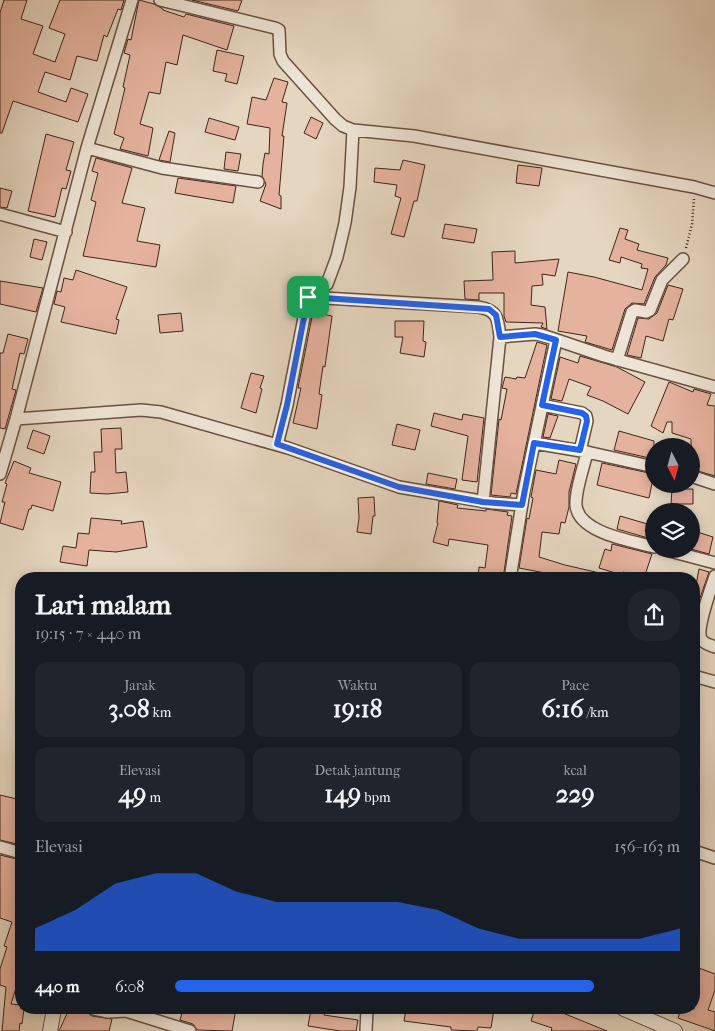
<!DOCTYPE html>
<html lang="id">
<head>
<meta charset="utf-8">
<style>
  body { margin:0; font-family:"IM FELL French Canon",serif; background:#20242c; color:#f1f3f6; height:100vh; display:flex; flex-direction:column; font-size:19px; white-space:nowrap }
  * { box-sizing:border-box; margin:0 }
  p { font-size:16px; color:#9ea1a6 }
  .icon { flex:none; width:28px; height:28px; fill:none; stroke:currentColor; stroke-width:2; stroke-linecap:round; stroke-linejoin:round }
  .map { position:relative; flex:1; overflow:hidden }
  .details { position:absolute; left:15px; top:572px; width:685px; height:442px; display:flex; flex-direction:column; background:#171b24; border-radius:20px; box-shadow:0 2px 12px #0003 }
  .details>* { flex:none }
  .needle { width:32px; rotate:174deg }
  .buttons { position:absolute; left:645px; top:438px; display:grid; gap:10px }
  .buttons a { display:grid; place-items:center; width:55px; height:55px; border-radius:50%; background:#171b24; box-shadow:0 2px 12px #0003; font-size:25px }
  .pin { position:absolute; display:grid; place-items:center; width:42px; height:42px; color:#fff; margin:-21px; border-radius:10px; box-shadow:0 2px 8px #0006 }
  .round { display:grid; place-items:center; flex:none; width:52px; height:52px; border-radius:20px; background:#20242c }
  .head { display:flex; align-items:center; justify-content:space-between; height:85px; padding:0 20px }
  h1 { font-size:28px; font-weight:800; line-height:38px }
  .stats { display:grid; grid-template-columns:repeat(3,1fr); gap:8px; height:85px; padding:5px 20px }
  .stats div { display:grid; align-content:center; border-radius:12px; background:#20242c; text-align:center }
  .stats b { font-size:25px; font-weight:800 }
  .stats small { font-size:14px; font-weight:400 }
  .stats p { font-size:14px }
  .chart { height:140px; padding:10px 20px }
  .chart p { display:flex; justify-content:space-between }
  .chart svg { width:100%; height:90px; margin-top:5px; fill:#2563eb; opacity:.7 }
  ul { padding:0 20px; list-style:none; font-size:16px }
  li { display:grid; grid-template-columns:80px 60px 1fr; align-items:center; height:38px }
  li i { height:12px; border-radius:6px; background:#2563eb }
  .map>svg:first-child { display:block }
  .building { fill:#e5b29e; stroke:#41251a }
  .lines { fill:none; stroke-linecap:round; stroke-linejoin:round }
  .minor-casing { stroke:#6a5143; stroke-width:14 }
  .tertiary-casing { stroke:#6a5143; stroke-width:16 }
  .path { stroke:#41251a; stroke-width:2.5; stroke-dasharray:1 2.5; stroke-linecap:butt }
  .minor { stroke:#eee4d5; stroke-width:11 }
  .tertiary { stroke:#eee4d5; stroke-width:14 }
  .route-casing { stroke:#fff; stroke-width:10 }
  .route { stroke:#2563eb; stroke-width:6 }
</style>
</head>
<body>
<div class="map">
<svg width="715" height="1031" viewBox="0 0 715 1031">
  <rect width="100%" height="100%" fill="#e5d6bf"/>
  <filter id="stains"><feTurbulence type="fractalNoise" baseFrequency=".004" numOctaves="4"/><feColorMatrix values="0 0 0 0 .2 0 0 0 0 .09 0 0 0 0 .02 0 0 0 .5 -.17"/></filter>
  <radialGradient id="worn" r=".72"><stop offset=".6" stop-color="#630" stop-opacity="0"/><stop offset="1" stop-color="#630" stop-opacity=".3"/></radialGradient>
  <!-- building -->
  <path class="building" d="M4 0H27L21 19 43 26 33 54 55 62 65 34 49 28 60 0H124L121 10 118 9 107 37 104 35 97 61 77 56 70 80 45 72 38 92 66 102 71 88 88 94 78 122 13 101 2 133H0V13Z
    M139 0 154 4 163 9V10L184 17 186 14 234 26 227 50 183 35 177 65 166 62 160 94 149 92 140 124 153 128 148 156 120 149 124 138 114 134 125 88 123 87 130 55 124 53 128 39 131 40Z
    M192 0H242L238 11Z
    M217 50 244 56 237 84 225 81 227 74 213 71Z
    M274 78 288 82 282 102 287 103 282 136H284L279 195 281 196V209L260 201 266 184 262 176 263 164 265 153 269 154 270 128 247 124 252 97 266 100Z
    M311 117 323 123 316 139 304 133Z
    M209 118 239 127 235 140 205 132Z
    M169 131 175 133 170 162 159 160Z
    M46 134 74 142 66 170 71 171 66 189 62 188 55 217 28 211Z
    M226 152 241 154 238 171 224 169Z
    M96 158 132 168 122 203 145 208 137 241 160 245 156 267 83 256 96 202 91 200 98 173 92 171Z
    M403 160 425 165 417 201H414L404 237 391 234 401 198 395 196 397 185 374 182 375 168 400 170Z
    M518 165 542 168 539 186 516 183Z
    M178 178 236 186 233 203 175 193Z
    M0 188 12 191 7 208 0 207Z
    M445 224 477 229 474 243 442 238Z
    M620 228 628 230 625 239 639 244 637 250 668 258 666 265 655 277 644 304 632 303 625 309 612 350 585 342 587 336 558 331 568 272 594 277 642 290 648 269 641 268 642 264 621 257 620 263 609 260Z
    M34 239 47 242 42 260 30 257Z
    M515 251V263L559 259 555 276 542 274 543 285 532 286 531 305 545 307 547 329 541 327 543 323 506 322 504 316V293H479V300L465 299 464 281 493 280 492 252Z
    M76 270 127 287 116 319 119 320 116 334 61 322 65 307 54 304 57 291 61 292 64 278 73 280Z
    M0 281 43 288 36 312 0 304Z
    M668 285 683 289 673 320 669 319 663 341 646 336 641 358 627 355 638 318 649 319 657 313Z
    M313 312 332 316 325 367 323 366 319 394 322 395 317 429 293 423 301 388H298Z
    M181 313 183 331 160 333 158 315Z
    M395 321H424L423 341 426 342 424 357 400 353 403 337H395Z
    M8 334 28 339 24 354 20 353 12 389 16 390 5 429 0 428V353H3Z
    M537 342 547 345 516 494 511 493 510 497 491 495 499 419 501 420 507 389 502 388 505 377 516 379 517 377 525 378Z
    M580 356 617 367 645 382 628 414 603 401 587 395 591 387 569 379 562 401 551 399 560 357 578 363Z
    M251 373 264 376 260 388 262 389 256 413 241 408Z
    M669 382 693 392 694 389 711 394 707 405 715 406V476L691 469V439L672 433V422H667L663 433 651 426Z
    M434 413 462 420 463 414 484 418 477 482 462 480 468 436 431 426Z
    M548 414 558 416 550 438 543 437Z
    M397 424 420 430 415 450 392 445Z
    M121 428 122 449H115L116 473 126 472 128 492 107 494 90 493 91 472H95L94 452H102L101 429Z
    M33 430 50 436 44 454 27 448Z
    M619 431 654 441V459L614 450Z
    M559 460 576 464 569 492V507L565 523 561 522 559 534 542 532 539 557 565 565 604 574V579H543L545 573 519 568 527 518 529 519 533 498 531 497 536 470 556 474Z
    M14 461 31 468 29 473 61 482 53 511 32 505 31 509H29L23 530 0 523 5 502H2L7 484 5 483Z
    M602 463 654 474 649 498 597 485Z
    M428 473 457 479 455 489 426 484Z
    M672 489H693V504H671Z
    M374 497 375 516H373L371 534 357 532 359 518 358 498Z
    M439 501 458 505 457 508 486 511V509L508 512 507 515 512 516 503 579H478L479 567 485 568 488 545 449 539 448 546 433 542 438 523H437Z
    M620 516 651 525 648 538 617 529Z
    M91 518 122 521 121 524 143 521 147 547 116 552 89 550 87 566 60 562 63 546 76 548 78 533 89 534Z
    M691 530 713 537 709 554 691 549Z
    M612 544 652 554 644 578 623 572 622 575 599 568 605 549 611 551Z
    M699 569 709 572 700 598 694 596Z
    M0 795 21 800V845L0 840Z
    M0 855 21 860V972L11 1004 21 1005V1009H24L22 1024 20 1023 19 1031H2L6 987 0 985V969L7 947 4 946 12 922 0 918Z
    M696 967 715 974V990L708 1010 715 1012V1031L678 1018 681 1009H694V975Z
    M69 1009H87L89 1014 92 1016 112 1019 109 1031H59Z
    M183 1009H236L232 1031 197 1030 193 1024 180 1020Z
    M311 1009H325L324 1015 358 1020 356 1031H340L308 1026Z
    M406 1009H494L491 1028 478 1027 477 1031 451 1030V1027L404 1021Z
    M535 1009H550L558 1011 607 1031H551L552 1028 531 1021Z"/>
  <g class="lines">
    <!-- minor casing -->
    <g class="minor-casing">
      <path id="minor" d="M160 0 275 28 279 30 280 54 283 61 335 119 343 126 353 130
        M87 148 162 168 258 182
        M0 214 66 232
        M308 297 478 307C498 310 498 319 500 337L483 502
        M500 337 535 334 542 335 604 356 715 387
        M617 360 632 312 635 310 646 312 650 310 662 280 683 259
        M542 405 582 413 586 416 587 421 580 451
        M16 419 141 410 161 412 288 448 399 487 493 503 522 505
        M534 443 587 452 654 467
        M277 445 287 405 308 297 327 284 337 257 345 223 350 187 353 130 414 136 694 187 715 193
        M587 452C584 467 575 490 576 505 578 533 632 541 654 547
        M0 474 16 419 87 148 132 0
        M691 476 715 484
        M662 549 715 563
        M715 576C711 589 696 628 701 639 704 644 710 645 715 647
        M510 579 524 491 556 340
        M694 676 715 682
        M0 847 21 853
        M694 851 715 858
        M94 1009 108 1012 126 1011 190 1031
        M366 1031 367 1009"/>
    </g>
    <!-- tertiary casing -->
    <g class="tertiary-casing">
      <path id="tertiary" d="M624 1009 675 1031
        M50 1031 54 1009"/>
    </g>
    <!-- path -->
    <path class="path" d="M686 248 692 224 694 199"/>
    <!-- minor -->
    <use href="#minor" class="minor"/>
    <!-- tertiary -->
    <use href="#tertiary" class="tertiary"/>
  </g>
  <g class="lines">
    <!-- route casing -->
    <g class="route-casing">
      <path id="route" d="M308 297 489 309 496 315 500 337 535 334 556 340 542 405 582 413 586 416 587 421 580 450 534 443 522 505 483 502 399 487 277 444 287 405Z"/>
    </g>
    <!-- route -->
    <use href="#route" class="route"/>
  </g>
  <rect width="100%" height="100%" filter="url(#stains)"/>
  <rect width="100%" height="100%" fill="url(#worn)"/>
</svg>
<div class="buttons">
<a><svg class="needle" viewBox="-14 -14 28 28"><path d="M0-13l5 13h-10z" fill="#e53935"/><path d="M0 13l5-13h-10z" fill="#9ea1a6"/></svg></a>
<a><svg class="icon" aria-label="layers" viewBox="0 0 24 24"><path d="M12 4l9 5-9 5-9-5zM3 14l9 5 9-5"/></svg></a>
</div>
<div class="pin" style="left:308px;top:297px;background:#1e9e55"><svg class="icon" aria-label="arrive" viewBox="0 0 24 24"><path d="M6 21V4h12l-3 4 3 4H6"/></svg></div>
<section class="details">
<div class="head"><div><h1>Lari malam</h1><p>19:15 · 7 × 440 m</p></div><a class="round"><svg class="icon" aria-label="share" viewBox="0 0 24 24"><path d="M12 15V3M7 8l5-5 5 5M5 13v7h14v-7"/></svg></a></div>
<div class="stats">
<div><p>Jarak</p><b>3.08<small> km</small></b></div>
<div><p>Waktu</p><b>19:18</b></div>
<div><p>Pace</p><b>6:16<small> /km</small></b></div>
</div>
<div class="stats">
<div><p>Elevasi</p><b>49<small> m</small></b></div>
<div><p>Detak jantung</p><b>149<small> bpm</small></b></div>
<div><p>kcal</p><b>229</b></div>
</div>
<div class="chart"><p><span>Elevasi</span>156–163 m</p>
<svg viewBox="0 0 160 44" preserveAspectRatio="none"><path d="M0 44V33L10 24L20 11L30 6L40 6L50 15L60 20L70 20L80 20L90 20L100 24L110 33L120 38L130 38L140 38L150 38L160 33V44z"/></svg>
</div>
<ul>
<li><b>440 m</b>6:08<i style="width:83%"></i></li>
</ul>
</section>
</div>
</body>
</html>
